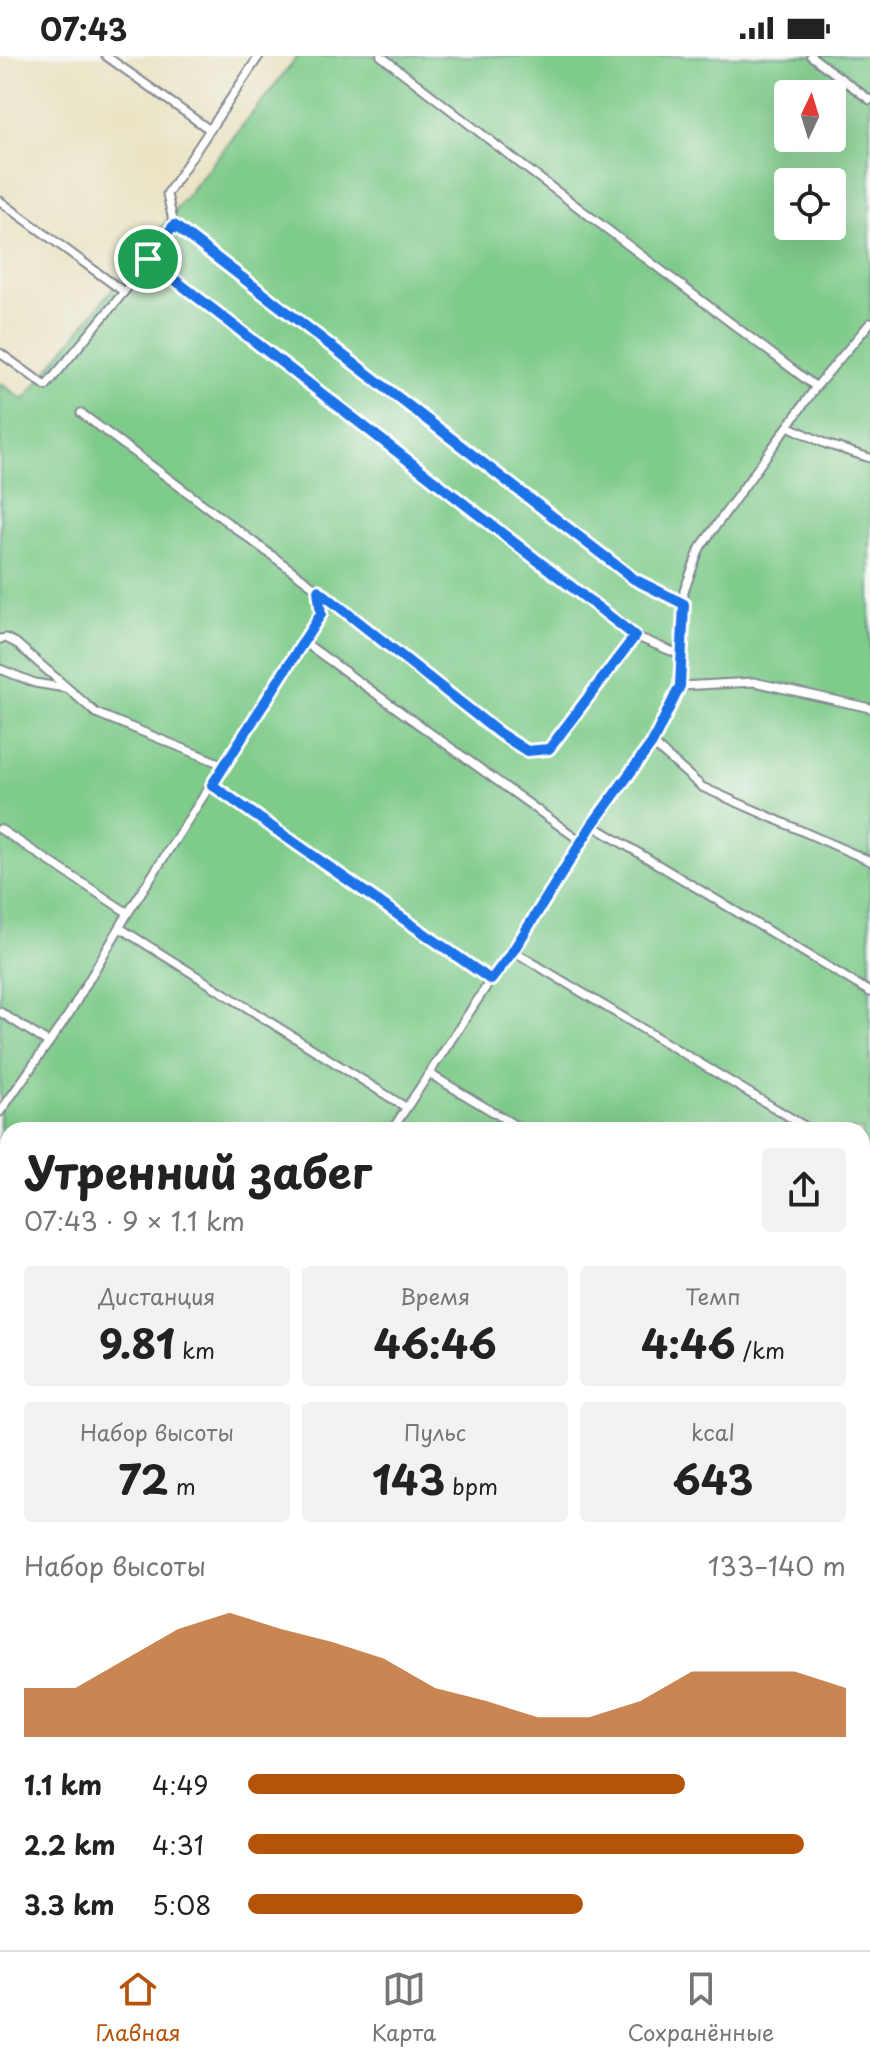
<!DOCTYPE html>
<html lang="ru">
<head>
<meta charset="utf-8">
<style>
  body { margin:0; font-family:"Playpen Sans",sans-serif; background:#f2f2f2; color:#222; height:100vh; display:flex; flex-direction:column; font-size:30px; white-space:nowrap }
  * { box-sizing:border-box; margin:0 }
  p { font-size:26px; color:#767676 }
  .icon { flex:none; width:44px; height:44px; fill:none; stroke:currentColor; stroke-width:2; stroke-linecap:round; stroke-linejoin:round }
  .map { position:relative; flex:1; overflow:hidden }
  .drawer { position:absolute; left:0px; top:1066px; width:870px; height:828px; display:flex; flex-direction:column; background:#fff; border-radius:24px 24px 0 0; box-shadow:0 8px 32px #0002 }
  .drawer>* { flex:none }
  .needle { width:52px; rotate:4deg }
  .controls { position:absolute; left:774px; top:24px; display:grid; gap:16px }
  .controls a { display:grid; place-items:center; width:72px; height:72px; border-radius:8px; background:#fff; box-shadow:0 8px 32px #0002; font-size:40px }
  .pin { position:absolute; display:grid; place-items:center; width:68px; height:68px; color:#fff; margin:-34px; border:4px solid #fff; border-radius:50%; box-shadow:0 2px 8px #0007 }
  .round { display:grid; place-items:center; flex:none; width:84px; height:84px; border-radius:8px; background:#f2f2f2 }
  .summary { display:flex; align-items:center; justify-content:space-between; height:136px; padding:0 24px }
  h1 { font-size:44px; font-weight:700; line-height:60px }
  .figures { display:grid; grid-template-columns:repeat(3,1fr); gap:12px; height:136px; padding:8px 24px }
  .figures div { display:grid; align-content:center; border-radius:8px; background:#f2f2f2; text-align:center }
  .figures b { font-size:40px; font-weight:700 }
  .figures small { font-size:22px; font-weight:400 }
  .figures p { font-size:22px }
  .chart { height:224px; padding:16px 24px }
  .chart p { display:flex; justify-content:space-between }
  .chart svg { width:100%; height:144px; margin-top:8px; fill:#b45309; opacity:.7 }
  ul { padding:0 24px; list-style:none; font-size:26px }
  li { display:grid; grid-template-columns:128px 96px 1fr; align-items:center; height:60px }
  li i { height:20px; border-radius:10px; background:#b45309 }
  .status { display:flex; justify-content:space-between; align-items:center; height:56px; padding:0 40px; background:#fff; direction:ltr }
  .status svg { height:22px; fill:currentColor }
  .menu { display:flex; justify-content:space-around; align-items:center; height:112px; border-top:2px solid #e0e0e0; background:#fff; font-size:22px; color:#767676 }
  .menu a { display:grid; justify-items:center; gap:4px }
  .menu .on { color:#b45309 }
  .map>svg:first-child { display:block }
  .built { fill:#dad6f7 }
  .green { fill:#7ecb8a; stroke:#4c7d74; stroke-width:2; fill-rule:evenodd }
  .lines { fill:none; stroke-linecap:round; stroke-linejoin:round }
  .service-casing { stroke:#828990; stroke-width:11 }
  .minor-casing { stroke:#828990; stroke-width:18 }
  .primary-casing { stroke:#828990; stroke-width:26 }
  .service { stroke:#fff; stroke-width:7 }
  .minor { stroke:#fff; stroke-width:14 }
  .primary { stroke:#f7be88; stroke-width:22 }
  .route-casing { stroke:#fff; stroke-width:16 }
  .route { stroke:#1a73e8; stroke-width:10 }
</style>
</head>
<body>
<div class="status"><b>07:43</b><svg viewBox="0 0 49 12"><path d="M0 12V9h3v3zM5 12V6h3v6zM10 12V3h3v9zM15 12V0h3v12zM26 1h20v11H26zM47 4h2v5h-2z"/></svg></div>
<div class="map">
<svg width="870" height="1894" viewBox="0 0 870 1894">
  <rect width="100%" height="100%" fill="#f6f6f2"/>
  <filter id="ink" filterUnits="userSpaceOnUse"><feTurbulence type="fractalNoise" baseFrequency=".0125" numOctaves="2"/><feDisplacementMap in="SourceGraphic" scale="16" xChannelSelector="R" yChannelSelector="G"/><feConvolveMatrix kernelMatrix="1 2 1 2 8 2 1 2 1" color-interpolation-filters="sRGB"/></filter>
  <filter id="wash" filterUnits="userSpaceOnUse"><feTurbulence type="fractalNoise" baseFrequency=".006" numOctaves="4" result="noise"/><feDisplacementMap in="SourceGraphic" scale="32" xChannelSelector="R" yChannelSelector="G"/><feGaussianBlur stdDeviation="1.8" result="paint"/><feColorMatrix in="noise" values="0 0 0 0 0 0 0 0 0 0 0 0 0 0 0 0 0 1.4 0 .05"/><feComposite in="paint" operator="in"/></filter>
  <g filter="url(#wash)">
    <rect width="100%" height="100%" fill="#eae3c3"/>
    <!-- built -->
    <path class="built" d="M593 1886H705L700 1894H606Z"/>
    <!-- green -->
    <path class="green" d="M298 0H870V1620L862 1615V1074H8V1330L0 1325V327L24 344ZM788 38H832V82H788ZM788 126H832V170H788Z
      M761 1886H856L870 1894H756Z"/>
  </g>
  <g filter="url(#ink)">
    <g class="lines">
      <!-- service casing -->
      <g class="service-casing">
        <path id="service" d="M106 0 210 74
          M381 0 518 106 816 331
          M811 0 870 44
          M0 145 124 236
          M174 169 634 523 684 548
          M148 203 635 580 683 600
          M0 297 46 330 124 236 174 169 167 138 259 0
          M788 370 826 388 870 402
          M318 534 499 677 527 695 549 693 635 580
          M0 583 6 582 16 587 96 657 224 709
          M304 586 582 786
          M0 613 35 627 65 632
          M680 630 754 626 870 652
          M652 687 702 731 870 805
          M212 729 491 924
          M592 769 870 936
          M0 773 128 857
          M120 872 407 1052
          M513 895 811 1074
          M0 956 49 987
          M430 1018 523 1074
          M0 1056 69 958 128 857 321 558 318 534 81 357
          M392 1074 486 931 513 895 592 769 652 687 680 630 684 535 700 492 816 331 870 267
          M862 1105 870 1110
          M862 1280 870 1285
          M0 1316 8 1321
          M862 1456 870 1461
          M229 1886 245 1894
          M566 1887 578 1894
          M111 1894 113 1886"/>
      </g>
      <!-- minor casing -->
      <g class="minor-casing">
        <path id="minor" d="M862 1684 870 1671
          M725 1894 731 1886"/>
      </g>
      <!-- primary casing -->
      <g class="primary-casing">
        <path id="primary" d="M0 1695 8 1699
          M361 1886 375 1894"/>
      </g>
      <!-- service -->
      <use href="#service" class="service"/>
      <!-- minor -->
      <use href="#minor" class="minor"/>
      <!-- primary -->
      <use href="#primary" class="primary"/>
    </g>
  </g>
  <g class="lines" filter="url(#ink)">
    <!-- route casing -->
    <g class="route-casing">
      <path id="route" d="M174 169 634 523 684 548 680 630 652 687 592 769 513 895 491 924 212 729 321 558 318 534 499 677 527 695 549 693 635 580 148 203Z"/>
    </g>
    <!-- route -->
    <use href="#route" class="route"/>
  </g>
</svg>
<div class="controls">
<a><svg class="needle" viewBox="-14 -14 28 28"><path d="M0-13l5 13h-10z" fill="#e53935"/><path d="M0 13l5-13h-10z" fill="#767676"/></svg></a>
<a><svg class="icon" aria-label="locate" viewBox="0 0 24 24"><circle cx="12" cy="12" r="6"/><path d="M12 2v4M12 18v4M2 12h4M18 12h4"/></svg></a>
</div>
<div class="pin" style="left:148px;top:203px;background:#1e9e55"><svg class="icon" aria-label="arrive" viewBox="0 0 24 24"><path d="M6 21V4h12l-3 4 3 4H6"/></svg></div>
<section class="drawer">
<div class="summary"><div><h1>Утренний забег</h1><p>07:43 · 9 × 1.1 km</p></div><a class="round"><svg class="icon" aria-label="share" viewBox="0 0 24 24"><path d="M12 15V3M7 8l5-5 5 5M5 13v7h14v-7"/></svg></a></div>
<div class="figures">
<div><p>Дистанция</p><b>9.81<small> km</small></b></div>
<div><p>Время</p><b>46:46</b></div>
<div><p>Темп</p><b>4:46<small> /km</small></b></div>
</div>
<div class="figures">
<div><p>Набор высоты</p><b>72<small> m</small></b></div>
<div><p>Пульс</p><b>143<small> bpm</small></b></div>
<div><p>kcal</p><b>643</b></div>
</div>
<div class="chart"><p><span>Набор высоты</span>133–140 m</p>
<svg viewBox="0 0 160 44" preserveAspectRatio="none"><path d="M0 44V29L10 29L20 20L30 11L40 6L50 11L60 15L70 20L80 29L90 33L100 38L110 38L120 33L130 24L140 24L150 24L160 29V44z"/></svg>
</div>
<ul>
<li><b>1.1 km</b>4:49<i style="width:73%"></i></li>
<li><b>2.2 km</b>4:31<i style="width:93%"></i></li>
<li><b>3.3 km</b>5:08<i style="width:56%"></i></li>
</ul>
</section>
</div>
<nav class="menu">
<a class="on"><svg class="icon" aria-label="home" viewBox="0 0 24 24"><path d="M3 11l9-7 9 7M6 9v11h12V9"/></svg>Главная</a>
<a><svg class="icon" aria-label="map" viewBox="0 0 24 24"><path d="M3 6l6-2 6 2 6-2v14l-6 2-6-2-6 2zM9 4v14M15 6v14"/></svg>Карта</a>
<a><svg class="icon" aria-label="saved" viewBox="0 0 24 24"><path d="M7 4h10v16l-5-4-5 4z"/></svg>Сохранённые</a>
</nav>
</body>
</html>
